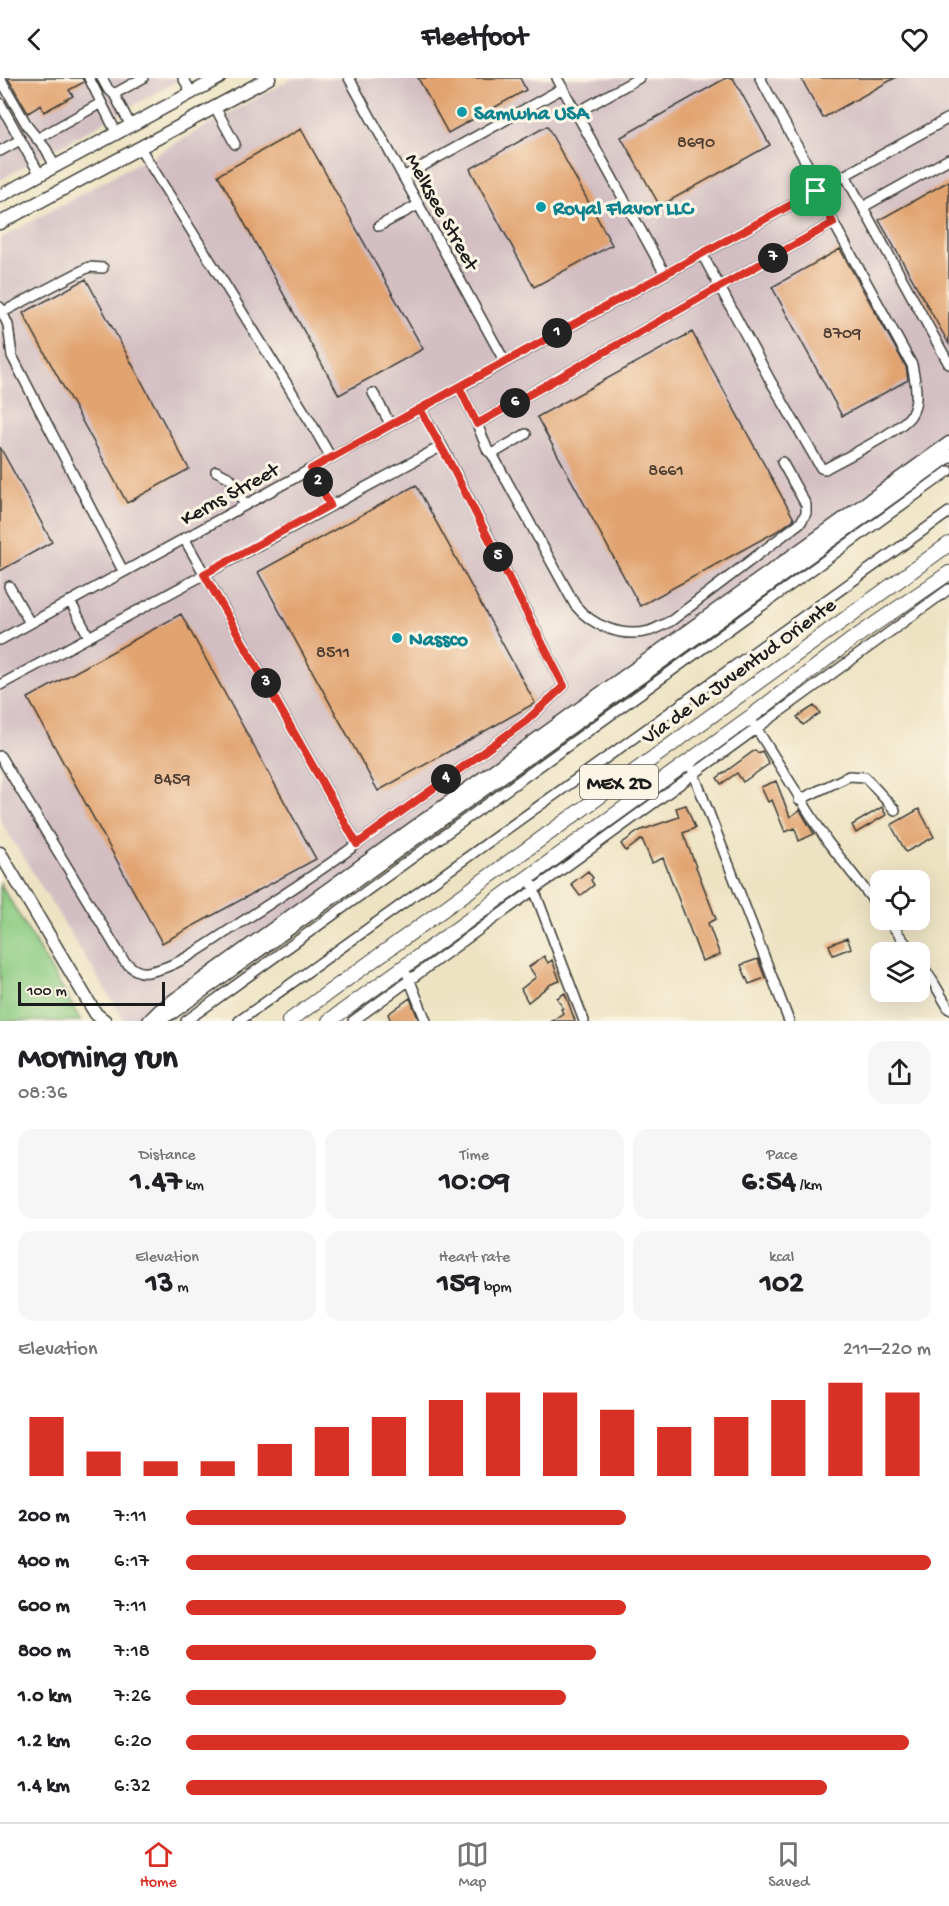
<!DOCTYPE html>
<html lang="en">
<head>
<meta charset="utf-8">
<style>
  body { margin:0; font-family:"Gochi Hand",sans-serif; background:#f6f6f6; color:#202124; height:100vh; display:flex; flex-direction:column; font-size:22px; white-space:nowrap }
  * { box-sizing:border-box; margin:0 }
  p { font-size:20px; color:#757577 }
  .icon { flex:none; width:33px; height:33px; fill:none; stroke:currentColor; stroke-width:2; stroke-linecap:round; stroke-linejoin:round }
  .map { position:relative; height:943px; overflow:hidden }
  .details { display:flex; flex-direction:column; background:#fff; flex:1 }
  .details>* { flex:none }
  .controls { position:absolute; left:870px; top:792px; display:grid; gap:12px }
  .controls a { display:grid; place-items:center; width:60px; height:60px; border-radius:12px; background:#fff; box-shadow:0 6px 24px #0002; font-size:30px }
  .scale { position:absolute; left:18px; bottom:15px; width:147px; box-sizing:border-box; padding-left:6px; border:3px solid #1c1c1c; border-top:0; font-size:16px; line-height:21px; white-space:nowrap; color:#1c1c1c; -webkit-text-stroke:4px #fcf5e5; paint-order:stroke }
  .pin { position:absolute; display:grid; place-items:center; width:51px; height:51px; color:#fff; margin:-26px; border-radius:12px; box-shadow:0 3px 9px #0006 }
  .km { position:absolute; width:30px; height:30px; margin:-15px; border-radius:50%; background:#222; color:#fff; font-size:16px; line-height:30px; text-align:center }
  .round { display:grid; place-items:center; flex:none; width:63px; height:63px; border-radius:18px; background:#f6f6f6 }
  .summary { display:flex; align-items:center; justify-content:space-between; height:102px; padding:0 18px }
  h1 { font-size:33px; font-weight:700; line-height:45px }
  .figures { display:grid; grid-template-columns:repeat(3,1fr); gap:9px; height:102px; padding:6px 18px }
  .figures div { display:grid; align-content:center; border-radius:15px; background:#f6f6f6; text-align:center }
  .figures b { font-size:30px; font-weight:700 }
  .figures small { font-size:16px; font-weight:400 }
  .figures p { font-size:16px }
  .chart { height:168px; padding:12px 18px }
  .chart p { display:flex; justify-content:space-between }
  .chart svg { width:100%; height:108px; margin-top:6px; stroke:#d93025; stroke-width:6 }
  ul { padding:0 18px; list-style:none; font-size:20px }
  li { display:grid; grid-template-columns:96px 72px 1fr; align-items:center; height:45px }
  li i { height:15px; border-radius:8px; background:#d93025 }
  header { display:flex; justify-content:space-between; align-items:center; height:78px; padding:0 18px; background:#fff; font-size:27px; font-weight:700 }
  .dock { display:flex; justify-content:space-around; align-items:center; height:84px; border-top:2px solid #e0e0e0; background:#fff; font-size:16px; color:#757577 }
  .dock a { display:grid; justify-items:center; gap:3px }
  .dock .active { color:#d93025 }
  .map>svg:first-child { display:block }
  .industrial { fill:#d2bec3 }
  .green { fill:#8dcc83; stroke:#547450; stroke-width:1.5 }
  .building { fill:#e1a370 }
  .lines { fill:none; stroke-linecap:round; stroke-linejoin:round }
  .minor-casing { stroke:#3b3a35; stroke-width:12 }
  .major-casing { stroke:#3b3a35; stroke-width:15 }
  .highway-casing { stroke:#3b3a35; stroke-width:16 }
  .minor { stroke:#fff; stroke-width:9 }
  .major { stroke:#fff; stroke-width:12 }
  .highway { stroke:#fff; stroke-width:14 }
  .route-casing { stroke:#fff; stroke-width:12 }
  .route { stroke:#d93025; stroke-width:8 }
  .culture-dot { fill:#0f9aa8; stroke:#fcf5e5; stroke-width:2 }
  .labels { text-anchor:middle; stroke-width:6; stroke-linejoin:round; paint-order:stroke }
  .number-label { font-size:18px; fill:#4d3e31 }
  .shield { fill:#fcf5e5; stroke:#5f5d58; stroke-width:1.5 }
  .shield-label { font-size:20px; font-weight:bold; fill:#1c1c1c }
  .culture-label { font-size:21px; font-weight:bold; fill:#0d838f; stroke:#fcf5e5; text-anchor:start }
  .street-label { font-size:21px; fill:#1c1c1c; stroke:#fcf5e5 }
</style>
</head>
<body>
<header><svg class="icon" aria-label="back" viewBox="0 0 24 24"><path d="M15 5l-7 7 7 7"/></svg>Fleetfoot<svg class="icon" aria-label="heart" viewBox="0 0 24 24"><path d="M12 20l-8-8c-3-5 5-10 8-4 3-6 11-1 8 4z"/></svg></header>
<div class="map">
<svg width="949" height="943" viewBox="0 0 949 943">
  <rect width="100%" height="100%" fill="#fcf5e5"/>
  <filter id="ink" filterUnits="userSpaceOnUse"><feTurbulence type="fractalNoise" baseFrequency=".0167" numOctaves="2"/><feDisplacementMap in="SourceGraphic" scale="12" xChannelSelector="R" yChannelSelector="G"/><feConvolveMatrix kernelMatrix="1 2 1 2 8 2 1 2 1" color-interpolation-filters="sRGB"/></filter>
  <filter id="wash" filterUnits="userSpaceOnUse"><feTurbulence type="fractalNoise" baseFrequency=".008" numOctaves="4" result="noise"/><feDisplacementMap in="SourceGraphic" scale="24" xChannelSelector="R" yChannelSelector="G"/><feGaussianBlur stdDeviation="1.35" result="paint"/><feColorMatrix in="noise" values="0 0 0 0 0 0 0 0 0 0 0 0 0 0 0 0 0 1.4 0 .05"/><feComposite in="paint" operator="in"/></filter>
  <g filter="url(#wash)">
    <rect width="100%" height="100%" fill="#ede3c3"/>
    <!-- industrial -->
    <path class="industrial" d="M0 0H182L0 102Z
      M293 0H949V383L168 943H125L0 742V161L137 85H142L154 79 156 76Z"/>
    <!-- green -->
    <path class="green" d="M0 805 81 943H0Z"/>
    <g id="blocks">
      <!-- building -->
      <path class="building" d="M8 0H82L84 4 69 12 73 18 44 34 41 27 28 35Z
        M418 0H520L526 12 448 55Z
        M726 0H733L770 67 660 128 621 59Z
        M801 0H895L823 40Z
        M547 48 612 167 534 209 470 91Z
        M301 51 423 271 339 317 218 97Z
        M949 103V266L879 142Z
        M840 171 906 289 908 302 842 338 772 209Z
        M86 201 189 391 127 425 23 235Z
        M692 254 794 441 779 452 640 528 537 339Z
        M0 369 52 464 0 493Z
        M416 407 535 625 378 713 258 494Z
        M181 536 316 781 162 865 28 620Z
        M814 628 820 635 803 647 797 639Z
        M755 672 758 675 762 673 769 686 743 704 737 695 721 706 717 700Z
        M776 703 790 739 800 732 814 756 799 763 795 750 785 754 772 722 768 724 761 709Z
        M686 727 695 750 683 755 716 841 708 845 720 877 702 883 663 780 652 785 642 761 626 773 621 766 639 753 679 739 676 730Z
        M882 729 886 737 856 755 852 747Z
        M919 731 934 759 906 774 891 747Z
        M588 793 593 800 591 802 594 807 580 818 571 806Z
        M847 860 851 870 833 877 829 867Z
        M544 878 548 885 552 882 560 903 551 906 528 924 521 911 536 899 529 889Z
        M758 881 765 900 749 906 741 887Z
        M565 915 575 943H552L563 935 561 931 563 930 557 920Z
        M410 920 419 943H391L388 936Z"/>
    </g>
  </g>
  <g filter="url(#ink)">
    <use href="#blocks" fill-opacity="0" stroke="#3b3a35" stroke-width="1.5"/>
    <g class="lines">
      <!-- minor casing -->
      <g class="minor-casing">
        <path id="minor" d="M0 0 28 49 46 71 55 89
          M89 0 117 56
          M102 0 108 11 114 16 143 0
          M183 0 192 15
          M349 0 505 284
          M557 0 665 196
          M760 0 820 110
          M114 16 131 48
          M0 25 40 97
          M215 29 235 66
          M576 35 639 0
          M37 61 101 25
          M140 70 313 348 331 380
          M0 73 20 62
          M845 97 949 286
          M403 99 563 10
          M863 129 949 81
          M379 148 418 127
          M702 176 770 302 821 390 825 391C844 380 901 353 911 337 920 324 915 302 912 287L816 113
          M0 229 8 247 12 278 123 493
          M3 234 89 189 103 190
          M459 309 477 346 833 145
          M373 315 391 347
          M477 346 488 373 492 376 575 527C592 548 622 560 649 553 656 551 664 546 671 543L801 444 806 435V427L782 384
          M492 376 526 356
          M311 391 330 427
          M216 393 230 400 245 427
          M9 508 30 545
          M70 523 89 559
          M0 562 949 40
          M0 607 442 368 420 331
          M753 645 827 763 880 831
          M0 678 124 883C131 889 138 896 148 894 179 889 207 866 234 849 275 822 317 796 357 766L184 460
          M692 691 789 943
          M799 722 849 698 865 699 895 732
          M357 766 526 643 564 608 442 368
          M532 806 584 943
          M888 842 912 874
          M920 884 932 902 949 931
          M408 898 426 943
          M186 943 949 393
          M239 943 949 434
          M353 943 949 511"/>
      </g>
      <!-- major casing -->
      <g class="major-casing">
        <path id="major" d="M0 118 219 0
          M0 145 269 0
          M0 775 88 923 96 936 105 943
          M149 943 160 932 949 365
          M156 943 173 934 949 378"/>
      </g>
      <!-- highway casing -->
      <g class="highway-casing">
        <path id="highway" d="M289 943 949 466
          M329 943 749 640 850 563 949 495"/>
      </g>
      <!-- minor -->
      <use href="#minor" class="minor"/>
      <!-- major -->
      <use href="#major" class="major"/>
      <!-- highway -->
      <use href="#highway" class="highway"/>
    </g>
  </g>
  <g class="lines" filter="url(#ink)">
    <!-- route casing -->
    <g class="route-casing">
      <path id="route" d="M816 113 459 309 311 391 330 427 204 496 357 766 526 643 564 608 449 383 420 331 459 309 477 346 833 145 816 113"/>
    </g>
    <!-- route -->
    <use href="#route" class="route"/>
  </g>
  <!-- markers -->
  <g class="culture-dot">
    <circle cx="462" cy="34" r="6"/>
    <circle cx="541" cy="129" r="6"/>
    <circle cx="397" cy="560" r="6"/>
  </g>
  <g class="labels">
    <!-- number labels -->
    <g class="number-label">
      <text x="696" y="69">8690</text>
      <text x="842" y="260">8709</text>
      <text x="666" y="397">8661</text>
      <text x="333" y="579">8511</text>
      <text x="172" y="706">8459</text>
    </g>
    <!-- shield labels -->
    <rect class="shield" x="580" y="687" width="78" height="34" rx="4.5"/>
    <g class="shield-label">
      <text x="619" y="711">MEX 2D</text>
    </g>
    <!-- culture labels -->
    <g class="culture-label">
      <text x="474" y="41">Samwha USA</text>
      <text x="553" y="136">Royal Flavor LLC</text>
      <text x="409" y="567">Nassco</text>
    </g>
    <!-- street labels -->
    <g class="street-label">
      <text transform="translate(443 133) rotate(61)" y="7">Melksee Street</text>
      <text transform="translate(229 415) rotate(-29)" y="7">Kerns Street</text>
      <text transform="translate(738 592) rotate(-36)" y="7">Vía de la Juventud Oriente</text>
    </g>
  </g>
</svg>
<div class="controls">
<a><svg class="icon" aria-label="locate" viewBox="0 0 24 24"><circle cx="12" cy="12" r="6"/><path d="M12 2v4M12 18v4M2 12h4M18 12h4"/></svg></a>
<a><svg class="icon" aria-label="layers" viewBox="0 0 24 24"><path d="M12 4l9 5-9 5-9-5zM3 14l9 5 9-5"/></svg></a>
</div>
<div class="scale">100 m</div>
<div class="pin" style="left:816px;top:113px;background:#1e9e55"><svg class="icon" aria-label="arrive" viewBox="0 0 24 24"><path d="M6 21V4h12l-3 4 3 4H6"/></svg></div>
<b class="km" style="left:557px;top:255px">1</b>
<b class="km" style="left:318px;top:404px">2</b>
<b class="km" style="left:266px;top:605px">3</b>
<b class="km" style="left:446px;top:701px">4</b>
<b class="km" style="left:498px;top:479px">5</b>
<b class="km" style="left:515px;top:325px">6</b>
<b class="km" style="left:773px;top:180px">7</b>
</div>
<section class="details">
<div class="summary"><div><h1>Morning run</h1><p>08:36</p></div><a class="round"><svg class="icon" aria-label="share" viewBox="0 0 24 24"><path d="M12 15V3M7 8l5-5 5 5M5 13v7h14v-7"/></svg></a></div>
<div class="figures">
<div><p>Distance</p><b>1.47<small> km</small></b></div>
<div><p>Time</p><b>10:09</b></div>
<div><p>Pace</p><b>6:54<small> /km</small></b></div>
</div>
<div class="figures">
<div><p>Elevation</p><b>13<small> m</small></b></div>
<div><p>Heart rate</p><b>159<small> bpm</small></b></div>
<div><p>kcal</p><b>102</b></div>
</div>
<div class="chart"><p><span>Elevation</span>211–220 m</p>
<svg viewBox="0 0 160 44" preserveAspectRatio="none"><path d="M5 44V20M15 44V34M25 44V38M35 44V38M45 44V31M55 44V24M65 44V20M75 44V13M85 44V10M95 44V10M105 44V17M115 44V24M125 44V20M135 44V13M145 44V6M155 44V10"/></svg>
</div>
<ul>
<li><b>200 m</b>7:11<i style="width:59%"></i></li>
<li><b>400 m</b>6:17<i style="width:100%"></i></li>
<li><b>600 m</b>7:11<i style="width:59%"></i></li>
<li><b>800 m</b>7:18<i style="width:55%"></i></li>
<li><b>1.0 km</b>7:26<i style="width:51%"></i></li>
<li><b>1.2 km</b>6:20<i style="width:97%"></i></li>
<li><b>1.4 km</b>6:32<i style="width:86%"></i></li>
</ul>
</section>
<nav class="dock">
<a class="active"><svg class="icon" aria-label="home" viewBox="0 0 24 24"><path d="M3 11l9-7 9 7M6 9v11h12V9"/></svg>Home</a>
<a><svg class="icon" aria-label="map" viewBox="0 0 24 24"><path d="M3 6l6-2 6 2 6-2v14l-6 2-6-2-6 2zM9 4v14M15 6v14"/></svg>Map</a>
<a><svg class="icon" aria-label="saved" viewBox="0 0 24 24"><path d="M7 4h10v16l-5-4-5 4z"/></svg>Saved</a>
</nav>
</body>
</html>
